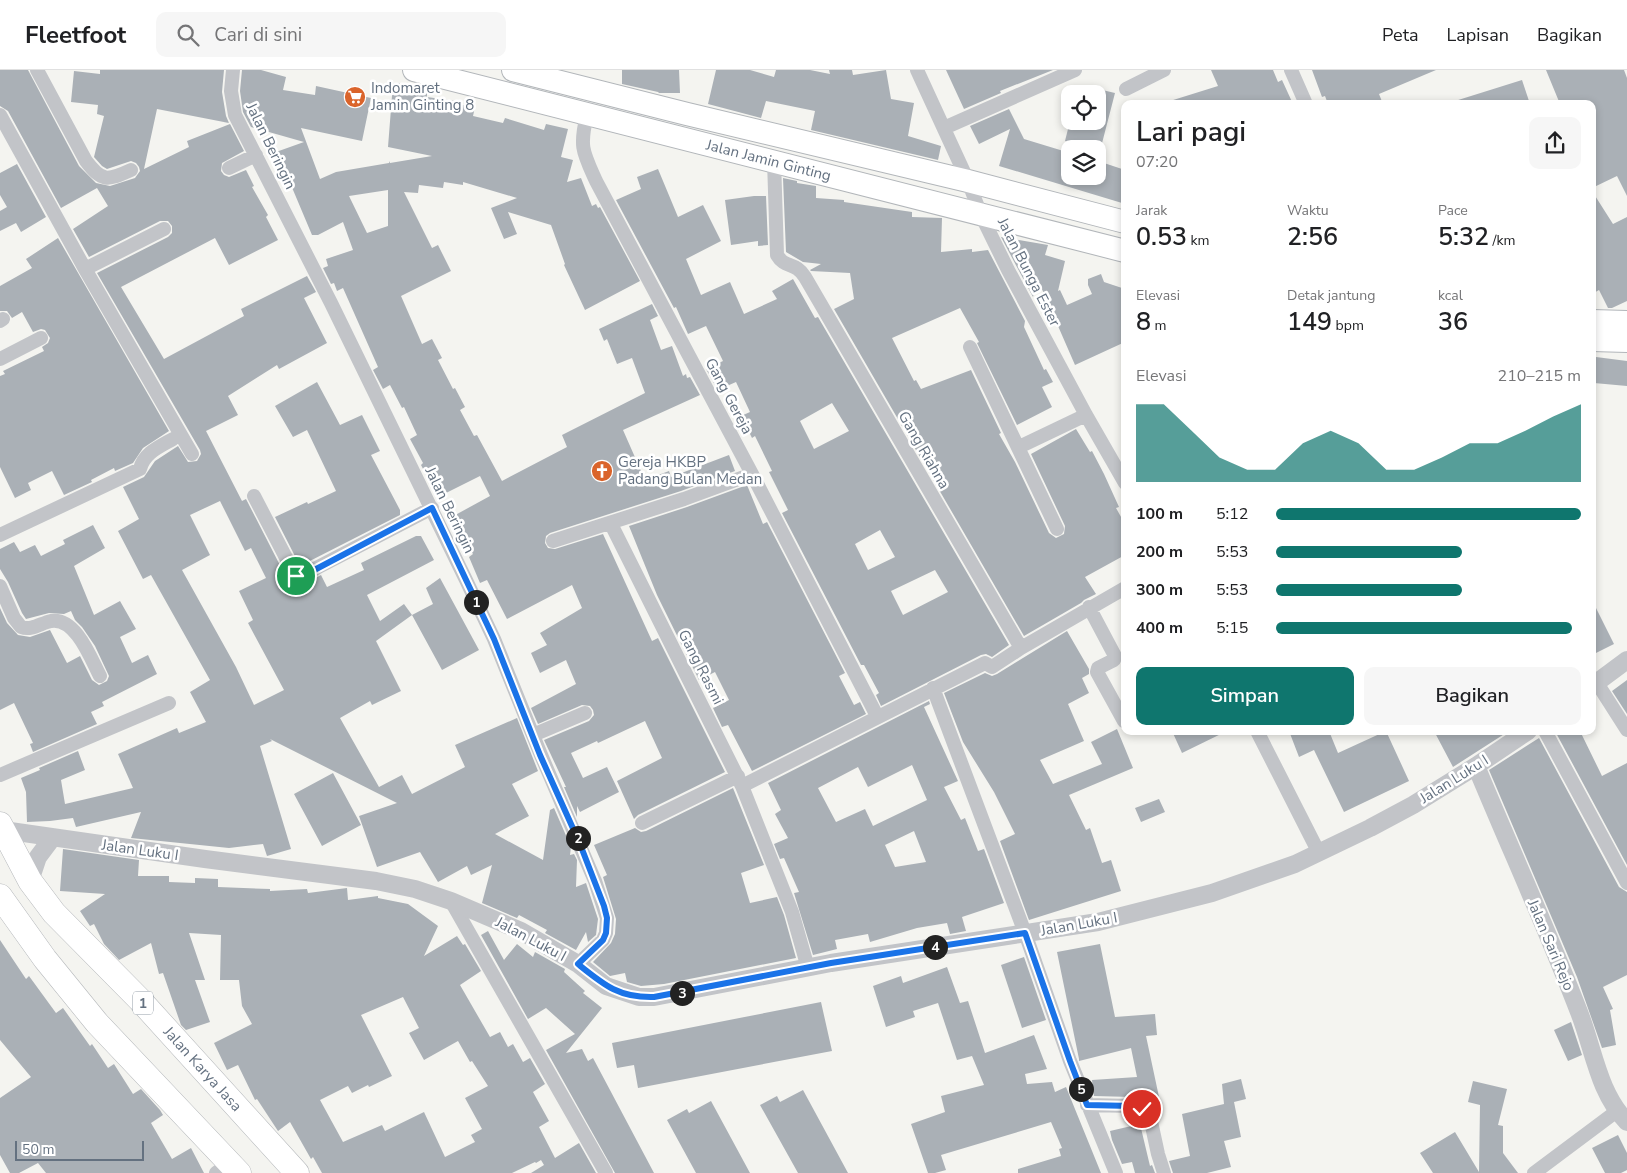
<!DOCTYPE html>
<html lang="id">
<head>
<meta charset="utf-8">
<style>
  body { margin:0; font-family:"Nunito Sans",sans-serif; background:#f6f6f6; color:#202124; height:100vh; display:flex; flex-direction:column; font-size:19px; white-space:nowrap }
  * { box-sizing:border-box; margin:0 }
  p { font-size:16px; color:#757577 }
  .icon { flex:none; width:28px; height:28px; fill:none; stroke:currentColor; stroke-width:2; stroke-linecap:round; stroke-linejoin:round }
  .map { position:relative; flex:1; overflow:hidden }
  .side { position:absolute; left:1121px; top:30px; width:475px; height:635px; display:flex; flex-direction:column; background:#fff; border-radius:10px; box-shadow:0 2px 8px #0003 }
  .side>* { flex:none }
  .fabs { position:absolute; left:1061px; top:15px; display:grid; gap:10px }
  .fabs a { display:grid; place-items:center; width:45px; height:45px; border-radius:10px; background:#fff; box-shadow:0 2px 8px #0003; font-size:25px }
  .scale { position:absolute; left:15px; bottom:12px; width:129px; box-sizing:border-box; padding-left:5px; border:2px solid #647180; border-top:0; font-size:14px; line-height:18px; white-space:nowrap; color:#647180; -webkit-text-stroke:4px #fff; paint-order:stroke }
  .pin { position:absolute; display:grid; place-items:center; width:42px; height:42px; color:#fff; margin:-21px; border:2px solid #fff; border-radius:50%; box-shadow:0 1px 5px #0007 }
  .km { position:absolute; width:25px; height:25px; margin:-12px; border-radius:50%; background:#222; color:#fff; font-size:14px; line-height:25px; text-align:center }
  .round { display:grid; place-items:center; flex:none; width:52px; height:52px; border-radius:10px; background:#f6f6f6 }
  .summary { display:flex; align-items:center; justify-content:space-between; height:85px; padding:0 15px }
  h1 { font-size:28px; font-weight:600; line-height:38px }
  .metrics { display:grid; grid-template-columns:repeat(3,1fr); gap:8px; height:85px; padding:5px 15px }
  .metrics div { display:grid; align-content:center }
  .metrics b { font-size:25px; font-weight:600 }
  .metrics small { font-size:14px; font-weight:400 }
  .metrics p { font-size:14px }
  .chart { height:140px; padding:10px 15px }
  .chart p { display:flex; justify-content:space-between }
  .chart svg { width:100%; height:90px; margin-top:5px; fill:#0f766e; opacity:.7 }
  .primary-button { display:flex; gap:10px; margin-top:auto; padding:10px 15px }
  .primary-button a { flex:1; height:58px; border-radius:10px; background:#0f766e; color:#fff; font-size:20px; font-weight:600; line-height:58px; text-align:center }
  .primary-button a+a { background:#f6f6f6; color:#202124 }
  ul { padding:0 15px; list-style:none; font-size:16px }
  li { display:grid; grid-template-columns:80px 60px 1fr; align-items:center; height:38px }
  li i { height:12px; border-radius:6px; background:#0f766e }
  header { display:flex; align-items:center; gap:30px; box-sizing:border-box; height:70px; padding:0 25px; background:#fff; border-bottom:1px solid #e0e0e0 }
  header strong { font-size:24px }
  nav { display:flex; gap:28px; margin-inline-start:auto; font-size:18px }
  .search { width:350px; height:45px; background:#f6f6f6; display:flex; align-items:center; gap:12px; box-sizing:border-box; padding:0 18px; border-radius:10px; color:#757577; font-size:19px }
  .map>svg:first-child { display:block }
  .building { fill:#aab0b6; fill-rule:evenodd }
  .lines { fill:none; stroke-linecap:round; stroke-linejoin:round }
  .primary-casing { stroke:#b2b6ba; stroke-width:24 }
  .trunk-casing { stroke:#b4b7ba; stroke-width:25 }
  .minor { stroke:#c2c4c8; stroke-width:14 }
  .tertiary { stroke:#c2c4c8; stroke-width:18 }
  .primary { stroke:#fff; stroke-width:22 }
  .trunk { stroke:#fff; stroke-width:24 }
  .route-casing { stroke:#fff; stroke-width:10 }
  .route { stroke:#1a73e8; stroke-width:6 }
  .labels { text-anchor:middle; stroke-width:5; stroke-linejoin:round; paint-order:stroke }
  .shield { fill:#fff; stroke:#929ca6; stroke-width:1 }
  .shield-label { font-size:14px; font-weight:bold; fill:#647180 }
  .poi-label { font-size:15px; fill:#647180; stroke:#fff; text-anchor:start }
  .street-label { font-size:15px; fill:#647180; stroke:#fff }
</style>
</head>
<body>
<header>
<strong>Fleetfoot</strong>
<div class="search"><svg class="icon" aria-label="search" viewBox="0 0 24 24"><circle cx="10" cy="10" r="6"/><path d="M15 15l6 6"/></svg>Cari di sini</div>
<nav><a>Peta</a><a>Lapisan</a><a>Bagikan</a></nav>
</header>
<div class="map">
<svg width="1627" height="1103" viewBox="0 0 1627 1103">
  <rect width="100%" height="100%" fill="#f4f4f0"/>
  <!-- building -->
  <path class="building" d="M0 0H28L79 96 96 113 110 116 135 108 140 101 139 97 136 93 131 91 107 99 102 96 94 87 104 46 97 44 98 35 71 32 74 1 100 4V0H224L222 22 226 46 229 53 157 39 144 99 189 77 187 71 230 54 244 81 222 93 221 101 224 105 229 107 246 100 254 116 252 117 268 145 266 147 278 170 229 195 215 168 121 217 164 289 244 246 241 239 307 206 316 222 304 228 327 273 279 299 277 295 228 326 238 345 206 361 242 431 246 429 287 509 295 515H303L321 505 327 517 364 500 361 493 416 466H421L434 490 367 525 380 551 404 534 412 545 376 571 401 621 372 635 370 631 340 648 379 717 402 705 412 724 465 697 455 675 517 648 538 701 512 714 529 746 495 764 543 790 550 740 554 738 571 777 570 785 574 784 577 790 576 817 586 813 598 849 596 865 588 872 586 862 576 880 545 863 547 860 519 845 517 848 482 833 492 795 471 805 467 796 438 812 420 782 377 797 359 746 397 733 270 669 272 671 260 676 291 779 267 786 263 774 229 778 131 768 141 742 76 757 73 748 50 751 27 752 26 722 21 708 40 700 39 698 78 681 85 700 61 710 65 734 133 718 118 684 177 658 179 663 206 652 190 622 210 610 151 505 143 509 118 461 139 449 123 417 144 407 155 391 178 376 188 392 197 391 201 384 200 380 97 203 168 167 172 163V156L168 151H160L89 187 73 159 108 136 97 118 61 138 8 41 0 36ZM220 431 245 481 251 478 266 508 239 521 253 550 248 553 284 620 254 635 236 597 182 500 210 485 190 445Z
    M242 0H261L286 7 283 20 315 25 316 16 371 28 362 71 301 58 320 109 336 102 389 93V91L390 93 432 86 388 77 393 13H410V18L427 20V27L455 31V34L475 37 473 46 503 53 505 48 544 60 546 54 568 59 561 87 573 90 567 112 581 108 592 136 596 134 598 138 600 137 640 211 585 240 564 195 565 194 551 155 508 142 517 164 504 169 491 138 517 128 463 112V115L444 112 443 118 419 115 418 123 404 122 432 178 438 175 451 201 401 226 422 274 432 269 442 288 438 290 453 319 455 318 465 337 460 340 474 366 477 365 502 411 567 377 562 365 645 323 632 288 617 294 607 269 604 271 599 259 652 234 658 246 650 250 661 280 672 276 683 306 686 304 687 308 690 307 700 325 623 360 645 410 669 401 671 407 729 385 735 401 681 421 550 463 546 466 545 473 548 478 555 479 603 464 652 571 658 568 725 702 638 745 634 749 617 711 662 688 645 651 598 673 597 671 571 683 583 708 607 697 619 722 580 742 577 736V747L564 717H566L544 670 589 651 594 645 593 640 590 636 582 635 538 654 531 638 576 614 566 590 540 603 531 583 547 575 540 563 582 538 572 515 507 549 487 510 480 513 469 487 473 484 466 473 460 477 448 449 490 426 480 406 438 427 421 395 423 393 410 369 417 365 404 337 402 338 390 315 383 319 373 300 378 297 343 218 337 221 334 213 331 214 323 198 328 196 326 189 353 180 343 152 318 165H312L288 108H286L276 82 304 72 251 57 243 42 240 21ZM388 120V156L367 163 349 126Z
    M622 0H679L680 23H659L658 22 622 14Z
    M716 0H750L774 7 776 0H810L830 4 829 0H852L853 5 886 0 891 29 914 33 908 66 941 76 938 90 811 60 815 41 766 31 761 48 708 34Z
    M946 0H1053L1000 21 1001 23 964 39Z
    M1211 0H1273L1278 12 1282 10 1293 34H1171L1170 31 1218 16Z
    M1312 0H1436L1379 24 1383 34H1328L1325 26 1322 27Z
    M1546 0H1624L1627 8V126L1617 106 1592 118V34H1560Z
    M1522 10 1530 34H1456L1455 31Z
    M1098 19 1115 23 1100 81 1098 79 1065 71 1070 51H1098Z
    M1009 39 1024 69 1070 83V106H1098V91L1125 100V122L1122 133 999 96 1010 59 979 74 970 56Z
    M17 94 46 147 21 162 16 153 0 161V141L7 137 0 125V103Z
    M658 99 678 147 703 135 721 171 686 189 701 225 730 212 744 244 777 229 772 221 793 209 815 248 818 247 1009 575 992 587 986 584 981 585 881 636 876 625 879 623 864 595H861L782 443 788 440 769 402 772 401 755 366 752 368 741 346 750 342 736 312 720 319 718 316 716 317 706 299 723 291 706 256 688 264 676 237 674 238 616 130 641 119 637 107ZM832 333 849 361 814 379 800 351ZM880 460 895 487 868 500 855 474ZM935 500 948 522 903 545 891 521Z
    M783 108 797 111V113L816 116V128L844 130V132L912 142V147L942 148 941 182 972 179V182L988 180 1025 251 1024 257 1044 300 1046 299 1053 312 1042 317 1052 337 1017 355 977 273 979 272 960 238 892 268 914 311 916 310 921 319 971 300 1001 363 999 364 1015 392 1049 463 1056 468 1064 464 1065 456 1031 384 1076 359 1090 382 1092 381 1104 404 1119 437 1116 438 1125 454V485L1085 507 1096 524 1084 530 1081 533 1024 566 834 239 854 229 850 203 811 201 810 200 821 194 803 192 786 182Z
    M1592 121 1613 154 1627 147V231L1612 238H1608L1599 220 1592 224Z
    M754 126H766L768 175 758 176V171L731 175 725 130Z
    M1001 167 1048 175 1045 185 1065 191 1058 221 1060 220 1067 235 1092 224 1088 215V209L1101 204 1104 212 1125 219V272L1075 295 1038 210 1033 227Z
    M58 168 169 361 143 378 133 393 115 401 114 398 91 410 92 412 64 425 52 401 28 413 31 420 15 428 0 397V306L5 304 3 301 44 281 42 277 48 273 50 268 45 260 41 259 33 262 22 242 12 248 7 241H0V216L32 198 26 189Z
    M1596 287 1627 291V316L1594 313Z
    M317 312 340 355 362 345 380 381 371 385 400 440V445L300 496 275 447 307 432 308 434 336 421 307 360 293 367 275 336Z
    M747 415 763 454 767 452 845 603 839 606 854 635 860 632 866 644 752 701 728 655 722 657 713 638 729 630 715 602 699 610 657 525 629 456 687 437Z
    M93 455 105 478 74 496 94 545 120 531 136 559 120 567 132 593 148 585 157 604 102 632 104 636 91 642 97 654 33 682 30 674 33 673 14 633 0 640V538L7 553 18 565 30 567 50 560 67 593 80 586 92 610 99 615 107 611 109 606 95 576 82 557 75 550 71 541 64 544 49 543 26 549 22 543 8 512 0 499V479L14 472 20 482 35 475 41 486 65 474 63 470Z
    M440 508 479 580 442 600 412 545 433 534 426 518Z
    M1592 530 1614 574 1592 585Z
    M1067 561 1089 599V604L1082 608 1089 623 1068 634 1084 671 1040 690 1053 714 1102 694 1091 672 1117 659 1133 698 1069 725 1086 760 1090 758 1102 793 1111 790 1121 821 1029 850 1000 771 1015 764 994 722 963 672 944 623 985 603 992 606 997 604Z
    M1627 610V644L1612 621Z
    M929 631 930 634 924 637 958 711 944 717 961 750 965 748 978 781 984 779 1004 833 962 847 966 861 950 864 947 853 917 858 870 872 868 864 835 870 837 879 813 885 794 823 799 822 784 788 780 789 774 774 788 768 775 744 781 740 768 713ZM912 695 927 730 873 756 865 739 836 752 818 718 858 697 868 717ZM914 761 926 792 895 797 885 775Z
    M1172 661H1227L1182 683Z
    M1289 661H1329L1338 683 1386 661 1409 711 1344 742 1314 680 1299 687Z
    M1434 661H1509L1453 697Z
    M1555 661H1580L1602 706 1627 693V795Z
    M1539 668 1619 817 1627 822V905L1603 917 1613 939 1610 940 1616 975 1602 978 1577 907 1489 700Z
    M333 703 361 755 322 776 294 724Z
    M733 718 764 795 741 803 750 833 777 827 784 845 796 888 664 914 641 916 627 912 625 903 610 906 593 892 611 873 615 864 616 849 603 807 607 805 594 775 635 758 641 762 646 761Z
    M1159 729 1165 742 1141 752 1135 738Z
    M63 779 139 790 138 806H169V812L195 813V808L218 809V817L270 819V821L307 819 308 823 347 818 348 830 378 826V828L408 834 438 856 424 886 457 866 463 875 465 874 481 901 460 915 490 967 500 962 508 977 513 974 523 992 530 988 545 1014 533 1022 549 1051 539 1057 555 1088 579 1073 596 1103H531L544 1095 541 1090 536 1093 535 1092 512 1103H322L313 1087 311 1089 290 1052 278 1061 257 1029 255 1030 238 995 227 1000 214 973 252 954 242 936 239 910H220L221 865 189 863 205 910H195L210 952 186 960 181 955 163 903 159 904 151 873 119 890 104 874 94 854 90 856 80 841 105 824 60 821ZM403 927 419 958 409 963 424 990 458 971 470 992 472 991 488 1016 465 1028 482 1059 471 1065 475 1072 445 1087 424 1042 385 1061 382 1055 343 1072 320 1030 348 1016 352 1023 368 1015 369 1017 392 1006 361 945Z
    M488 861 504 890 517 874 533 887 535 882 565 899 564 902 585 921 583 923 602 938 566 983 582 979 588 991 593 988 654 1103H615L546 980 575 964 546 938 528 949 481 865Z
    M0 870 26 909 29 906 56 943 63 938 90 976 92 974 108 998 114 994 133 1024 141 1019 160 1040 163 1045 151 1053 172 1089 191 1078 204 1103H46L38 1093 19 1103H10L0 1085V1028L31 1007 0 970Z
    M1100 874 1115 947 1155 944 1157 965 1146 966 1159 1027 1137 1029 1132 1027 1094 1026 1092 1010 1137 1007 1131 978 1079 991V989L1057 882Z
    M1024 887 1046 950 1022 958 1001 895Z
    M947 897 960 933 968 931 985 983 1034 965 1047 999 1025 1004 1027 1014 1052 1012 1055 1022 1066 1017 1101 1103H1018V1099L1061 1086 1059 1079 1062 1078 1051 1052 941 1085 946 1100 935 1103H928L911 1054 945 1042 941 1026 984 1015 972 986 957 990 938 933 913 941 915 947 886 957 873 916 901 906 903 913Z
    M821 932 832 981 638 1018 634 995 617 998 612 973Z
    M1571 952 1582 985 1568 991 1554 960Z
    M1241 1009 1246 1029 1234 1032 1241 1067 1224 1071 1231 1097 1207 1103H1173L1169 1091 1190 1086 1182 1044 1224 1034 1222 1014Z
    M1473 1011 1507 1019 1498 1055 1503 1056V1083L1518 1103H1433L1420 1083 1455 1062 1479 1102 1480 1035 1468 1032Z
    M803 1020 848 1103H798L760 1035 777 1026 780 1032Z
    M711 1031 750 1103H696L667 1050 687 1039 689 1043Z
    M1140 1054 1150 1096 1152 1095 1155 1103H1135L1132 1092 1122 1094 1112 1070 1110 1061Z
    M1618 1065 1627 1083V1100L1621 1103H1605L1592 1078Z"/>
  <g class="lines">
    <!-- primary casing -->
    <g class="primary-casing">
      <g id="primary">
        <path id="s1" d="M414 0 1125 181"/>
        <path d="M513 0 687 44 968 111 1125 152"/>
        <path d="M1592 251 1627 252"/>
        <path d="M1592 270 1627 271"/>
      </g>
    </g>
    <!-- trunk casing -->
    <g class="trunk-casing">
      <g id="trunk">
        <path id="s2" d="M0 754 30 811 54 843 140 930 297 1103"/>
        <path d="M0 826 45 889 97 953 239 1103"/>
      </g>
    </g>
    <!-- minor -->
    <path class="minor" d="M37 0 86 91C102 112 107 111 131 100
      M233 0 231 21 235 45 331 233 466 510 494 569 541 685 595 811 607 848 606 863 603 870 578 894
      M917 0 968 111 981 145 1008 200 1086 345 1125 413
      M1291 0 1306 34
      M1126 19 1164 0
      M0 45 85 199 192 384
      M587 45C579 77 583 82 596 111L752 404 877 646
      M944 58 1075 0
      M774 90 777 185C785 199 795 191 805 207L1021 578 1125 518
      M229 98 256 85
      M85 199 164 159
      M0 251 3 249
      M970 277 1057 459
      M0 289 41 268
      M1019 377 1086 345
      M254 426 295 505 299 507 432 438
      M611 454 742 716 792 842 808 898
      M0 465 140 399C144 383 159 377 173 369
      M553 471 684 429 752 404
      M0 516 14 548 21 557C32 561 41 553 51 551 76 547 91 589 100 606
      M1089 537 1115 586 1114 590 1098 598 1097 602 1124 651
      M1597 613 1627 660
      M933 618 1025 863 1070 991 1116 1103
      M1257 661 1319 783
      M1545 661 1627 813
      M533 665 585 643
      M0 705 169 633
      M742 716 985 593 992 597 1021 578
      M642 753 738 706
      M451 831 606 1103
      M1087 1035 1132 1036 1146 1042 1150 1047 1158 1084 1164 1103
      M216 1103 230 1093
      M1534 1103 1617 1041"/>
    <!-- tertiary -->
    <path class="tertiary" d="M1592 616 1627 590
      M1476 696C1510 778 1547 859 1579 942 1594 980 1598 1022 1627 1052
      M3 760 205 789 376 811 415 819 451 831 521 861 578 894 606 916 639 927H654L831 893 1098 852 1212 823 1295 794 1370 758 1413 735 1476 696 1528 661
      M30 811 38 787 53 767"/>
    <!-- primary -->
    <use href="#primary" class="primary"/>
    <!-- trunk -->
    <use href="#trunk" class="trunk"/>
  </g>
  <g class="lines">
    <!-- route casing -->
    <g class="route-casing">
      <path id="route" d="M296 506 301 507 432 438 494 569 540 685 580 774 604 836 607 848 606 863 603 870 578 894C604 915 619 928 654 927L831 893 1025 863 1070 991 1087 1035 1132 1036 1142 1039"/>
    </g>
    <!-- route -->
    <use href="#route" class="route"/>
  </g>
  <!-- icons -->
  <defs>
    <g id="supermarket-disc" transform="scale(1.125)"><circle r="9.5" fill="#da642b" stroke="#fff"/><path d="M-6-5.5h2.5l.6 2H6L4.5 2H-2.5L-4.4-4H-6ZM-1.5 3.2a1.3 1.3 0 1 0 .1 0ZM3 3.2a1.3 1.3 0 1 0 .1 0Z" fill="#fff"/></g>
    <g id="church-disc" transform="scale(1.125)"><circle r="9.5" fill="#da642b" stroke="#fff"/><path d="M-1.2-6h2.4v3.5h3.3v2.4h-3.3V6h-2.4V-.1h-3.3v-2.4h3.3Z" fill="#fff"/></g>
  </defs>
  <g fill-rule="evenodd">
    <use href="#supermarket-disc" x="355" y="27"/>
    <use href="#church-disc" x="602" y="401"/>
  </g>
  <g class="labels">
    <!-- shield labels -->
    <rect class="shield" x="133" y="921.5" width="20" height="23" rx="4"/>
    <g class="shield-label">
      <text x="143" y="938">1</text>
    </g>
    <!-- poi labels -->
    <g class="poi-label">
      <text x="371" y="23">Indomaret<tspan x="371" dy="17">Jamin Ginting 8</tspan></text>
      <text x="618" y="397">Gereja HKBP<tspan x="618" dy="17">Padang Bulan Medan</tspan></text>
    </g>
    <!-- street labels -->
    <g class="street-label">
      <text transform="translate(271 76) rotate(64)" y="5">Jalan Beringin</text>
      <text dy="5" stroke="none"><textPath href="#s1" startOffset="366">Jalan Jamin Ginting</textPath></text>
      <text transform="translate(1029 202) rotate(63)" y="5">Jalan Bunga Ester</text>
      <text transform="translate(729 326) rotate(62)" y="5">Gang Gereja</text>
      <text transform="translate(924 380) rotate(60)" y="5">Gang Riahna</text>
      <text transform="translate(450 440) rotate(64)" y="5">Jalan Beringin</text>
      <text transform="translate(701 597) rotate(63)" y="5">Gang Rasmi</text>
      <text transform="translate(1454 709) rotate(-32)" y="5">Jalan Luku I</text>
      <text transform="translate(140 780) rotate(8)" y="5">Jalan Luku I</text>
      <text transform="translate(1079 854) rotate(-10)" y="5">Jalan Luku I</text>
      <text transform="translate(531 869) rotate(28)" y="5">Jalan Luku I</text>
      <text transform="translate(1551 875) rotate(67)" y="5">Jalan Sari Rejo</text>
      <text dy="5" stroke="none"><textPath href="#s2" startOffset="320">Jalan Karya Jasa</textPath></text>
    </g>
  </g>
</svg>
<div class="fabs">
<a><svg class="icon" aria-label="locate" viewBox="0 0 24 24"><circle cx="12" cy="12" r="6"/><path d="M12 2v4M12 18v4M2 12h4M18 12h4"/></svg></a>
<a><svg class="icon" aria-label="layers" viewBox="0 0 24 24"><path d="M12 4l9 5-9 5-9-5zM3 14l9 5 9-5"/></svg></a>
</div>
<div class="scale">50 m</div>
<div class="pin" style="left:296px;top:506px;background:#1e9e55"><svg class="icon" aria-label="arrive" viewBox="0 0 24 24"><path d="M6 21V4h12l-3 4 3 4H6"/></svg></div>
<div class="pin" style="left:1142px;top:1039px;background:#d93025"><svg class="icon" aria-label="check" viewBox="0 0 24 24"><path d="M5 12l5 5 9-10"/></svg></div>
<b class="km" style="left:476px;top:532px">1</b>
<b class="km" style="left:578px;top:768px">2</b>
<b class="km" style="left:682px;top:923px">3</b>
<b class="km" style="left:935px;top:877px">4</b>
<b class="km" style="left:1081px;top:1019px">5</b>
<section class="side">
<div class="summary"><div><h1>Lari pagi</h1><p>07:20</p></div><a class="round"><svg class="icon" aria-label="share" viewBox="0 0 24 24"><path d="M12 15V3M7 8l5-5 5 5M5 13v7h14v-7"/></svg></a></div>
<div class="metrics">
<div><p>Jarak</p><b>0.53<small> km</small></b></div>
<div><p>Waktu</p><b>2:56</b></div>
<div><p>Pace</p><b>5:32<small> /km</small></b></div>
</div>
<div class="metrics">
<div><p>Elevasi</p><b>8<small> m</small></b></div>
<div><p>Detak jantung</p><b>149<small> bpm</small></b></div>
<div><p>kcal</p><b>36</b></div>
</div>
<div class="chart"><p><span>Elevasi</span>210–215 m</p>
<svg viewBox="0 0 160 44" preserveAspectRatio="none"><path d="M0 44V6L10 6L20 19L30 32L40 38L50 38L60 25L70 19L80 25L90 38L100 38L110 32L120 25L130 25L140 19L150 12L160 6V44z"/></svg>
</div>
<ul>
<li><b>100 m</b>5:12<i style="width:100%"></i></li>
<li><b>200 m</b>5:53<i style="width:61%"></i></li>
<li><b>300 m</b>5:53<i style="width:61%"></i></li>
<li><b>400 m</b>5:15<i style="width:97%"></i></li>
</ul>
<div class="primary-button"><a>Simpan</a><a>Bagikan</a></div>
</section>
</div>
</body>
</html>
